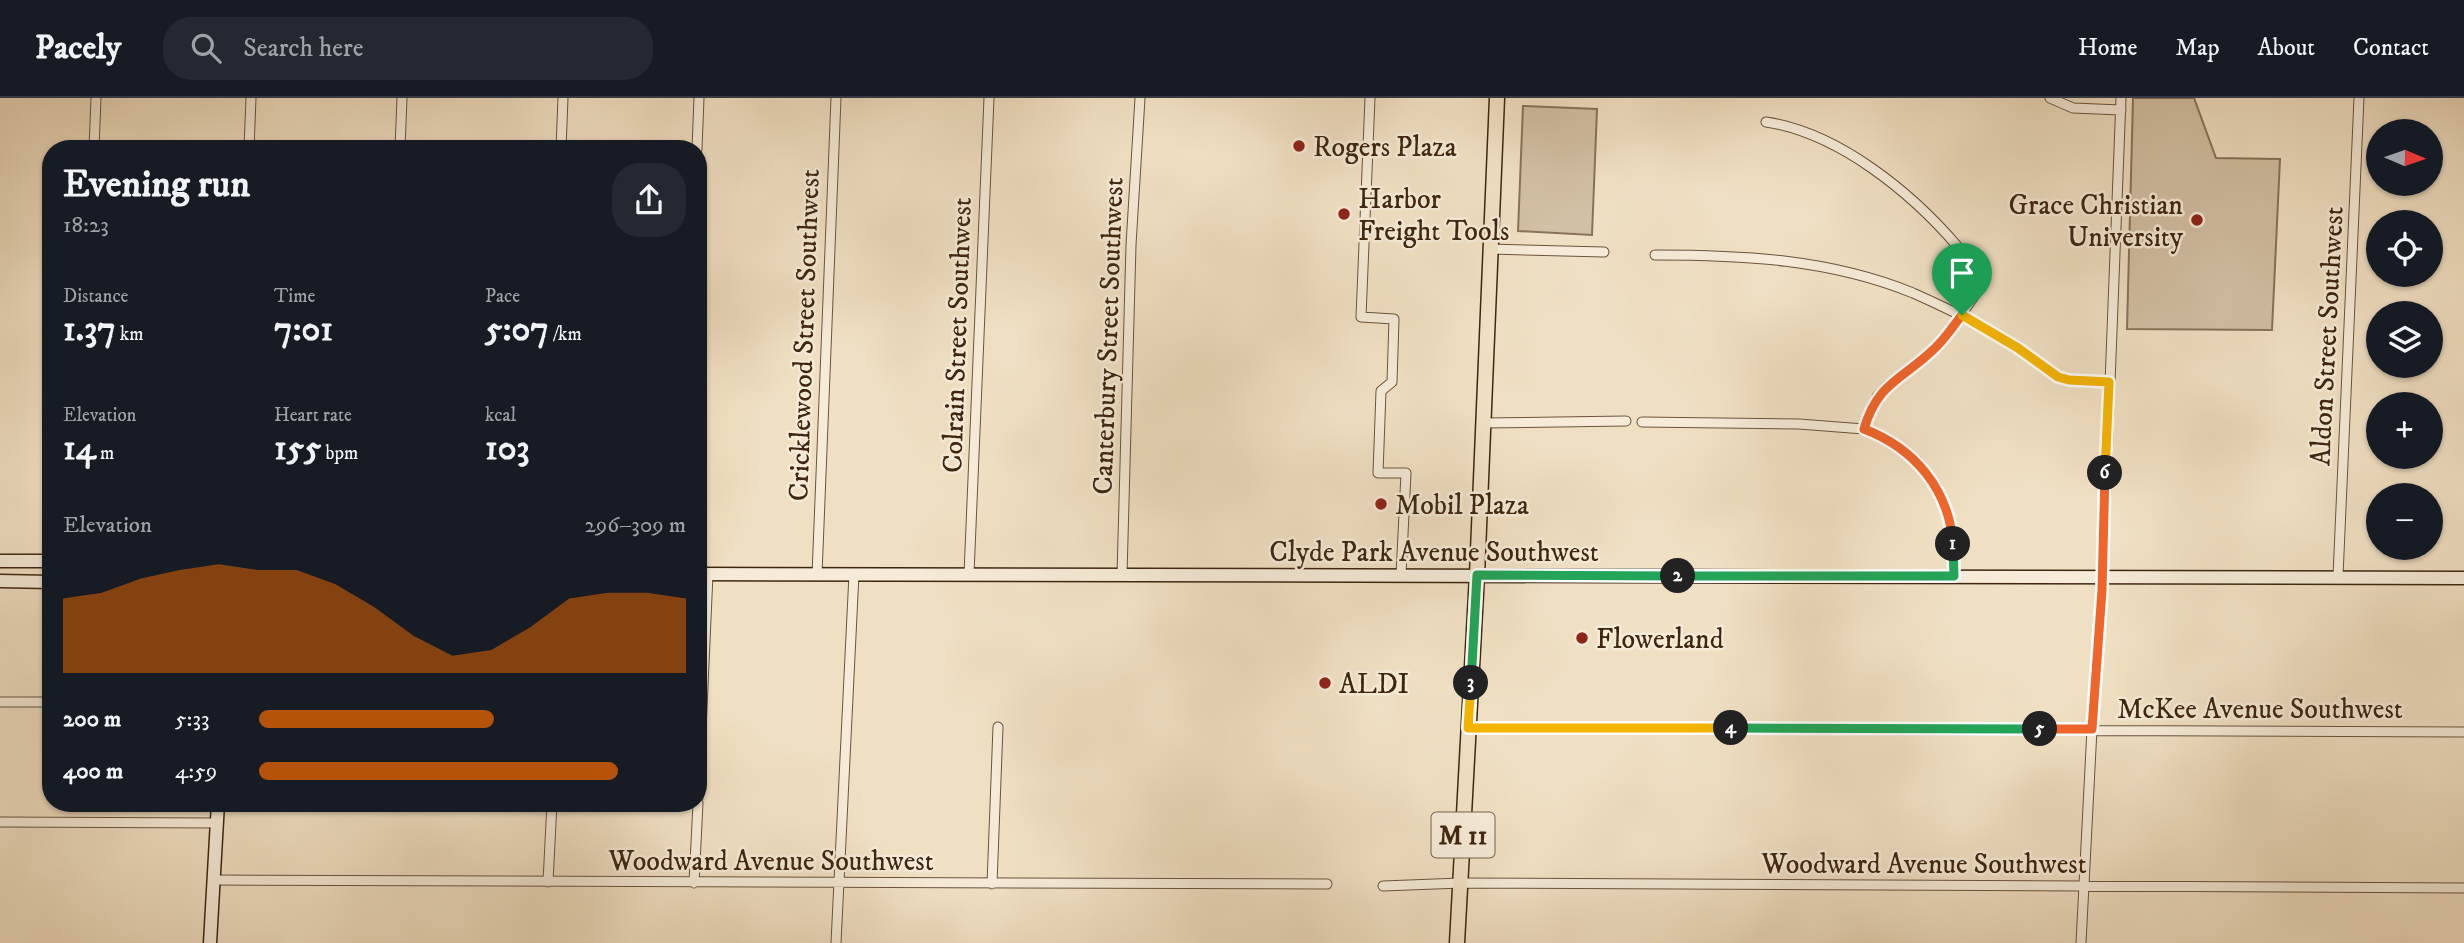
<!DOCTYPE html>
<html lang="en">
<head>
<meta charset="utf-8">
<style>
  body { margin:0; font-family:"IM FELL DW Pica",serif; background:#242831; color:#f1f3f6; height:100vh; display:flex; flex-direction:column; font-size:26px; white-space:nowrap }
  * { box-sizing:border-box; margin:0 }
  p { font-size:23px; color:#9ea1a6 }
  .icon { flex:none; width:38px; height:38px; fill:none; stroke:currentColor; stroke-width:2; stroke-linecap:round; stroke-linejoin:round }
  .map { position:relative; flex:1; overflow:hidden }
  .details { position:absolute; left:42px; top:42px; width:665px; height:672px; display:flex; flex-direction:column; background:#171b24; border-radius:28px; box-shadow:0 2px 5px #0004 }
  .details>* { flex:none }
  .needle { width:46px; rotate:92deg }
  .buttons { position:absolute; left:2366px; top:21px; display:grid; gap:14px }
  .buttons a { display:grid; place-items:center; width:77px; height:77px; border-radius:50%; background:#171b24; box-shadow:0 2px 5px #0004; font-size:35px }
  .pin { position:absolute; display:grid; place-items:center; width:60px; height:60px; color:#fff; margin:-72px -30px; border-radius:50% 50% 50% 0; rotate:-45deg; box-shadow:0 0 7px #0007 }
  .pin .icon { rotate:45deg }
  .km { position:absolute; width:35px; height:35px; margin:-18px; border-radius:50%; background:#222; color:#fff; font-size:19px; line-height:35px; text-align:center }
  .round { display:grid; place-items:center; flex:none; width:74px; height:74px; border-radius:28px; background:#242831 }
  .head { display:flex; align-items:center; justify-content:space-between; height:119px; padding:0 21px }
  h1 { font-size:38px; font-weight:800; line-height:52px }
  .stats { display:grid; grid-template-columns:repeat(3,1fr); gap:10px; height:119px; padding:7px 21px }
  .stats div { display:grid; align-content:center }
  .stats b { font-size:35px; font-weight:800 }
  .stats small { font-size:19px; font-weight:400 }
  .stats p { font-size:19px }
  .chart { height:196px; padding:14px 21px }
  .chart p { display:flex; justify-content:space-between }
  .chart svg { width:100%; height:126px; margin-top:7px; fill:#b45309; opacity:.7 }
  ul { padding:0 21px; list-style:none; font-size:23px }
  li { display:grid; grid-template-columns:112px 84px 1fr; align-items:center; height:52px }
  li i { height:18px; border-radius:9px; background:#b45309 }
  header { display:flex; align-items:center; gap:42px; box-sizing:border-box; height:98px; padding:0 35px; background:#171b24; border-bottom:2px solid #363941 }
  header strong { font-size:33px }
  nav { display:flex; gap:38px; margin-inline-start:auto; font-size:24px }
  .search { width:490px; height:63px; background:#242831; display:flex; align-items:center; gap:18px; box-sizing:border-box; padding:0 24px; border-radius:28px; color:#9ea1a6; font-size:26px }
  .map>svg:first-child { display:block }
  .green { fill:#d2c0a4; stroke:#88735a; stroke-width:2 }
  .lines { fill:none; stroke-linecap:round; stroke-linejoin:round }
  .street-casing { stroke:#6a543c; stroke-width:11 }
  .secondary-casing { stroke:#3e260f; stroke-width:15 }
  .primary-casing { stroke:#3e260f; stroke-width:17 }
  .street { stroke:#f5ebd8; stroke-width:9 }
  .secondary { stroke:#f5ebd8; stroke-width:12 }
  .primary { stroke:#f0e0c3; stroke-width:14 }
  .split-1-casing { stroke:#fff; stroke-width:14 }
  .split-2-casing { stroke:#fff; stroke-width:14 }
  .split-3-casing { stroke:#fff; stroke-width:14 }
  .split-4-casing { stroke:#fff; stroke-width:14 }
  .split-5-casing { stroke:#fff; stroke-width:14 }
  .split-6-casing { stroke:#fff; stroke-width:14 }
  .split-7-casing { stroke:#fff; stroke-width:14 }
  .split-1 { stroke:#f0652b; stroke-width:9 }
  .split-2 { stroke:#22a559; stroke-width:9 }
  .split-3 { stroke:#22a559; stroke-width:9 }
  .split-4 { stroke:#f5b400; stroke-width:9 }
  .split-5 { stroke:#22a559; stroke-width:9 }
  .split-6 { stroke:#f0652b; stroke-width:9 }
  .split-7 { stroke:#f5b400; stroke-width:9 }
  .poi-dot { fill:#8f2418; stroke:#f5ebd8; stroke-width:2.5 }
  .labels { text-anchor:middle; stroke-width:5; stroke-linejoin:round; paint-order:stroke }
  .shield { fill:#f5ebd8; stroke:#75614b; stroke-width:2 }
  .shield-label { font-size:26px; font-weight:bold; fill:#3e260f }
  .poi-label { font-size:28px; fill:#3e260f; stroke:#f5ebd8; text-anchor:start }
  .street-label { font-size:28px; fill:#3e260f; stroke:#f5ebd8 }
</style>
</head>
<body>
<header>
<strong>Pacely</strong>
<div class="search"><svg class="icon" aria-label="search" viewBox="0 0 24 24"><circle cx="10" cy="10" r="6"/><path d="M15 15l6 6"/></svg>Search here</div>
<nav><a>Home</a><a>Map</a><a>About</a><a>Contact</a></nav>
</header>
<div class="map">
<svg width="2464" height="845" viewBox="0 0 2464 845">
  <rect width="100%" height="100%" fill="#f0e0c3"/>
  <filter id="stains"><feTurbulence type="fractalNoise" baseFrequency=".00286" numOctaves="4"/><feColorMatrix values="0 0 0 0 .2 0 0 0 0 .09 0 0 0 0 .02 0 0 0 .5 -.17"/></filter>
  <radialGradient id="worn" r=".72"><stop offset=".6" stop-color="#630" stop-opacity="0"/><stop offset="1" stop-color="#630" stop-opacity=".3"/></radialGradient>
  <!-- green -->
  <path class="green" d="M2133 0H2194L2216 60 2280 61 2272 232 2127 231Z
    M1523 8 1597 11 1592 137 1518 133Z"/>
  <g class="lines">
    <!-- street casing -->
    <g class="street-casing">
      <path id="street" d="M1370 0 1361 219 1394 221 1392 284 1381 293 1378 375H1406L1401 477
        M2050 0 2073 10 2121 12
        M1766 24C1839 35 1912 95 1958 149 1966 159 1976 168 1982 179L1979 191 1948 236 1934 251 1887 288 1877 299 1864 331
        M94 51 96 0
        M249 51 251 0
        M400 51 402 0
        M561 51 563 0
        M697 51 699 0
        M1490 151 1604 154
        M1655 157C1743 157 1830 161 1913 195 1949 211 1984 228 2017 249 2029 257 2051 277 2061 280 2075 285 2094 283 2109 283
        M1642 324 1799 326 1864 331 1886 341 1917 363 1937 389 1952 431 1954 478
        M1484 325 1626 323
        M969 476 989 0
        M817 477 836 0
        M1122 477 1131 147 1140 0
        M2338 478 2359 0
        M0 604H51
        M1468 630 2464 634
        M698 700 708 476
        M0 724 217 725
        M214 782 1327 786
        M548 784 552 705
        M694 785 698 705
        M992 786 998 629
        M1383 788 1461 785 2464 790
        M836 845 854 476
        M2081 845 2092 631 2102 492 2121 0"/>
    </g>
    <!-- secondary casing -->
    <g class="secondary-casing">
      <path id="secondary" d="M0 463H51
        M698 476 2464 480
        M0 483 51 484
        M210 845 218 705"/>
    </g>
    <!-- primary casing -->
    <g class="primary-casing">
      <path id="primary" d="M1457 845 1477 477 1497 0"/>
    </g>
    <!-- street -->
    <use href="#street" class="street"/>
    <!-- secondary -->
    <use href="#secondary" class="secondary"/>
    <!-- primary -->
    <use href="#primary" class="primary"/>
  </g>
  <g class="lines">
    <!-- split-1 casing -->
    <g class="split-1-casing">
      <path id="split-1" d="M1953 446C1949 391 1914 350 1864 331 1878 284 1902 282 1934 251 1945 241 1953 228 1962 217"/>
    </g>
    <!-- split-2 casing -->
    <g class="split-2-casing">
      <path id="split-2" d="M1678 478H1954L1953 446"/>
    </g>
    <!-- split-3 casing -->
    <g class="split-3-casing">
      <path id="split-3" d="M1471 585 1477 477 1678 478"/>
    </g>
    <!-- split-4 casing -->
    <g class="split-4-casing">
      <path id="split-4" d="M1471 585 1468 630H1731"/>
    </g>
    <!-- split-5 casing -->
    <g class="split-5-casing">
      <path id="split-5" d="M1731 630 2040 631"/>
    </g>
    <!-- split-6 casing -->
    <g class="split-6-casing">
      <path id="split-6" d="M2040 631H2092L2102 492 2105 375"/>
    </g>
    <!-- split-7 casing -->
    <g class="split-7-casing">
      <path id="split-7" d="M1962 217 2018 250 2058 279 2069 282 2109 284 2105 375"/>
    </g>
    <!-- split-1 -->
    <use href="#split-1" class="split-1"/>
    <!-- split-2 -->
    <use href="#split-2" class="split-2"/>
    <!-- split-3 -->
    <use href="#split-3" class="split-3"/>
    <!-- split-4 -->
    <use href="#split-4" class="split-4"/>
    <!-- split-5 -->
    <use href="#split-5" class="split-5"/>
    <!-- split-6 -->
    <use href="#split-6" class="split-6"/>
    <!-- split-7 -->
    <use href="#split-7" class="split-7"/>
  </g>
  <!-- markers -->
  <g class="poi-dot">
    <circle cx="1299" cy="48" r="7"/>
    <circle cx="1344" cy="116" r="7"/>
    <circle cx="2197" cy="122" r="7"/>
    <circle cx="1381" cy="406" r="7"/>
    <circle cx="1582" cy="540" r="7"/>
    <circle cx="1325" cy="585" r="7"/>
  </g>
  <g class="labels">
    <!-- shield labels -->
    <rect class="shield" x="1431.5" y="714.5" width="63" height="45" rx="5"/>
    <g class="shield-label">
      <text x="1463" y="746">M 11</text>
    </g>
    <!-- poi labels -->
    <g class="poi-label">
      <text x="1313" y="58">Rogers Plaza</text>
      <text x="1358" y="110">Harbor<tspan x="1358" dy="32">Freight Tools</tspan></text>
      <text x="2183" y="116" text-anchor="end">Grace Christian<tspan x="2183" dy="32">University</tspan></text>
      <text x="1395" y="416">Mobil Plaza</text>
      <text x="1596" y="550">Flowerland</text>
      <text x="1339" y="595">ALDI</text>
    </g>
    <!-- street labels -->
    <g class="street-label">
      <text transform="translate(803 237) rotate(-88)" y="10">Cricklewood Street Southwest</text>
      <text transform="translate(956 237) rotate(-88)" y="10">Colrain Street Southwest</text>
      <text transform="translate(1107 238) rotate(-88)" y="10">Canterbury Street Southwest</text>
      <text transform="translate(2326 238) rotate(-87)" y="10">Aldon Street Southwest</text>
      <text x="1434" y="463">Clyde Park Avenue Southwest</text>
      <text x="2260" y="620">McKee Avenue Southwest</text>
      <text x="771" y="772">Woodward Avenue Southwest</text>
      <text x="1924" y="775">Woodward Avenue Southwest</text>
    </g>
  </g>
  <rect width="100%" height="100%" filter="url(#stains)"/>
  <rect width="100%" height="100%" fill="url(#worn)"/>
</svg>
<div class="buttons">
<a><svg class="needle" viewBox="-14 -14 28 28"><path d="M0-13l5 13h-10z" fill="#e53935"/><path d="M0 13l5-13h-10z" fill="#9ea1a6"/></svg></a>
<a><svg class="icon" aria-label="locate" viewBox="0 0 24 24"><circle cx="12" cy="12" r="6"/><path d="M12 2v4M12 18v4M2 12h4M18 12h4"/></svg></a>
<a><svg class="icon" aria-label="layers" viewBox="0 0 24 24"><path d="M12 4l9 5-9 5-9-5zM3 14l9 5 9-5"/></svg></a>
<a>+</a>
<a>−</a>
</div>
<div class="pin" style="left:1962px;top:217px;background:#1e9e55"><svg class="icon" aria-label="arrive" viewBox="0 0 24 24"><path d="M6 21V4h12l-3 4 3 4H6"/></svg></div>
<b class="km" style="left:1953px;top:446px">1</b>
<b class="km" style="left:1678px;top:478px">2</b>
<b class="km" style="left:1471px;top:585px">3</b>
<b class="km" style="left:1731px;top:630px">4</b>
<b class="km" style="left:2040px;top:631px">5</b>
<b class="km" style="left:2105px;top:375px">6</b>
<section class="details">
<div class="head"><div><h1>Evening run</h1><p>18:23</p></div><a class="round"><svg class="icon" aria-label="share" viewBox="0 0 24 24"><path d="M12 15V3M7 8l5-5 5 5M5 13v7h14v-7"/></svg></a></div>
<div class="stats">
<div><p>Distance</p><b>1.37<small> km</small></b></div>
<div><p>Time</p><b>7:01</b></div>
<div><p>Pace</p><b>5:07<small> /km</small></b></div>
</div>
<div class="stats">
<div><p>Elevation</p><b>14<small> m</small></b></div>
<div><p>Heart rate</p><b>155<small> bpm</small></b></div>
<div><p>kcal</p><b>103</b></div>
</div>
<div class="chart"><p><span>Elevation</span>296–309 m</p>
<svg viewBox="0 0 160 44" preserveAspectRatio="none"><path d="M0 44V18L10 16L20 11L30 8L40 6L50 8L60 8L70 13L80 21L90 31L100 38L110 36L120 28L130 18L140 16L150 16L160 18V44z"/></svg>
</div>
<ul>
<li><b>200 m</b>5:33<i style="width:55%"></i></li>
<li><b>400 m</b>4:59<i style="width:84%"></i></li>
</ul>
</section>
</div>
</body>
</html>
